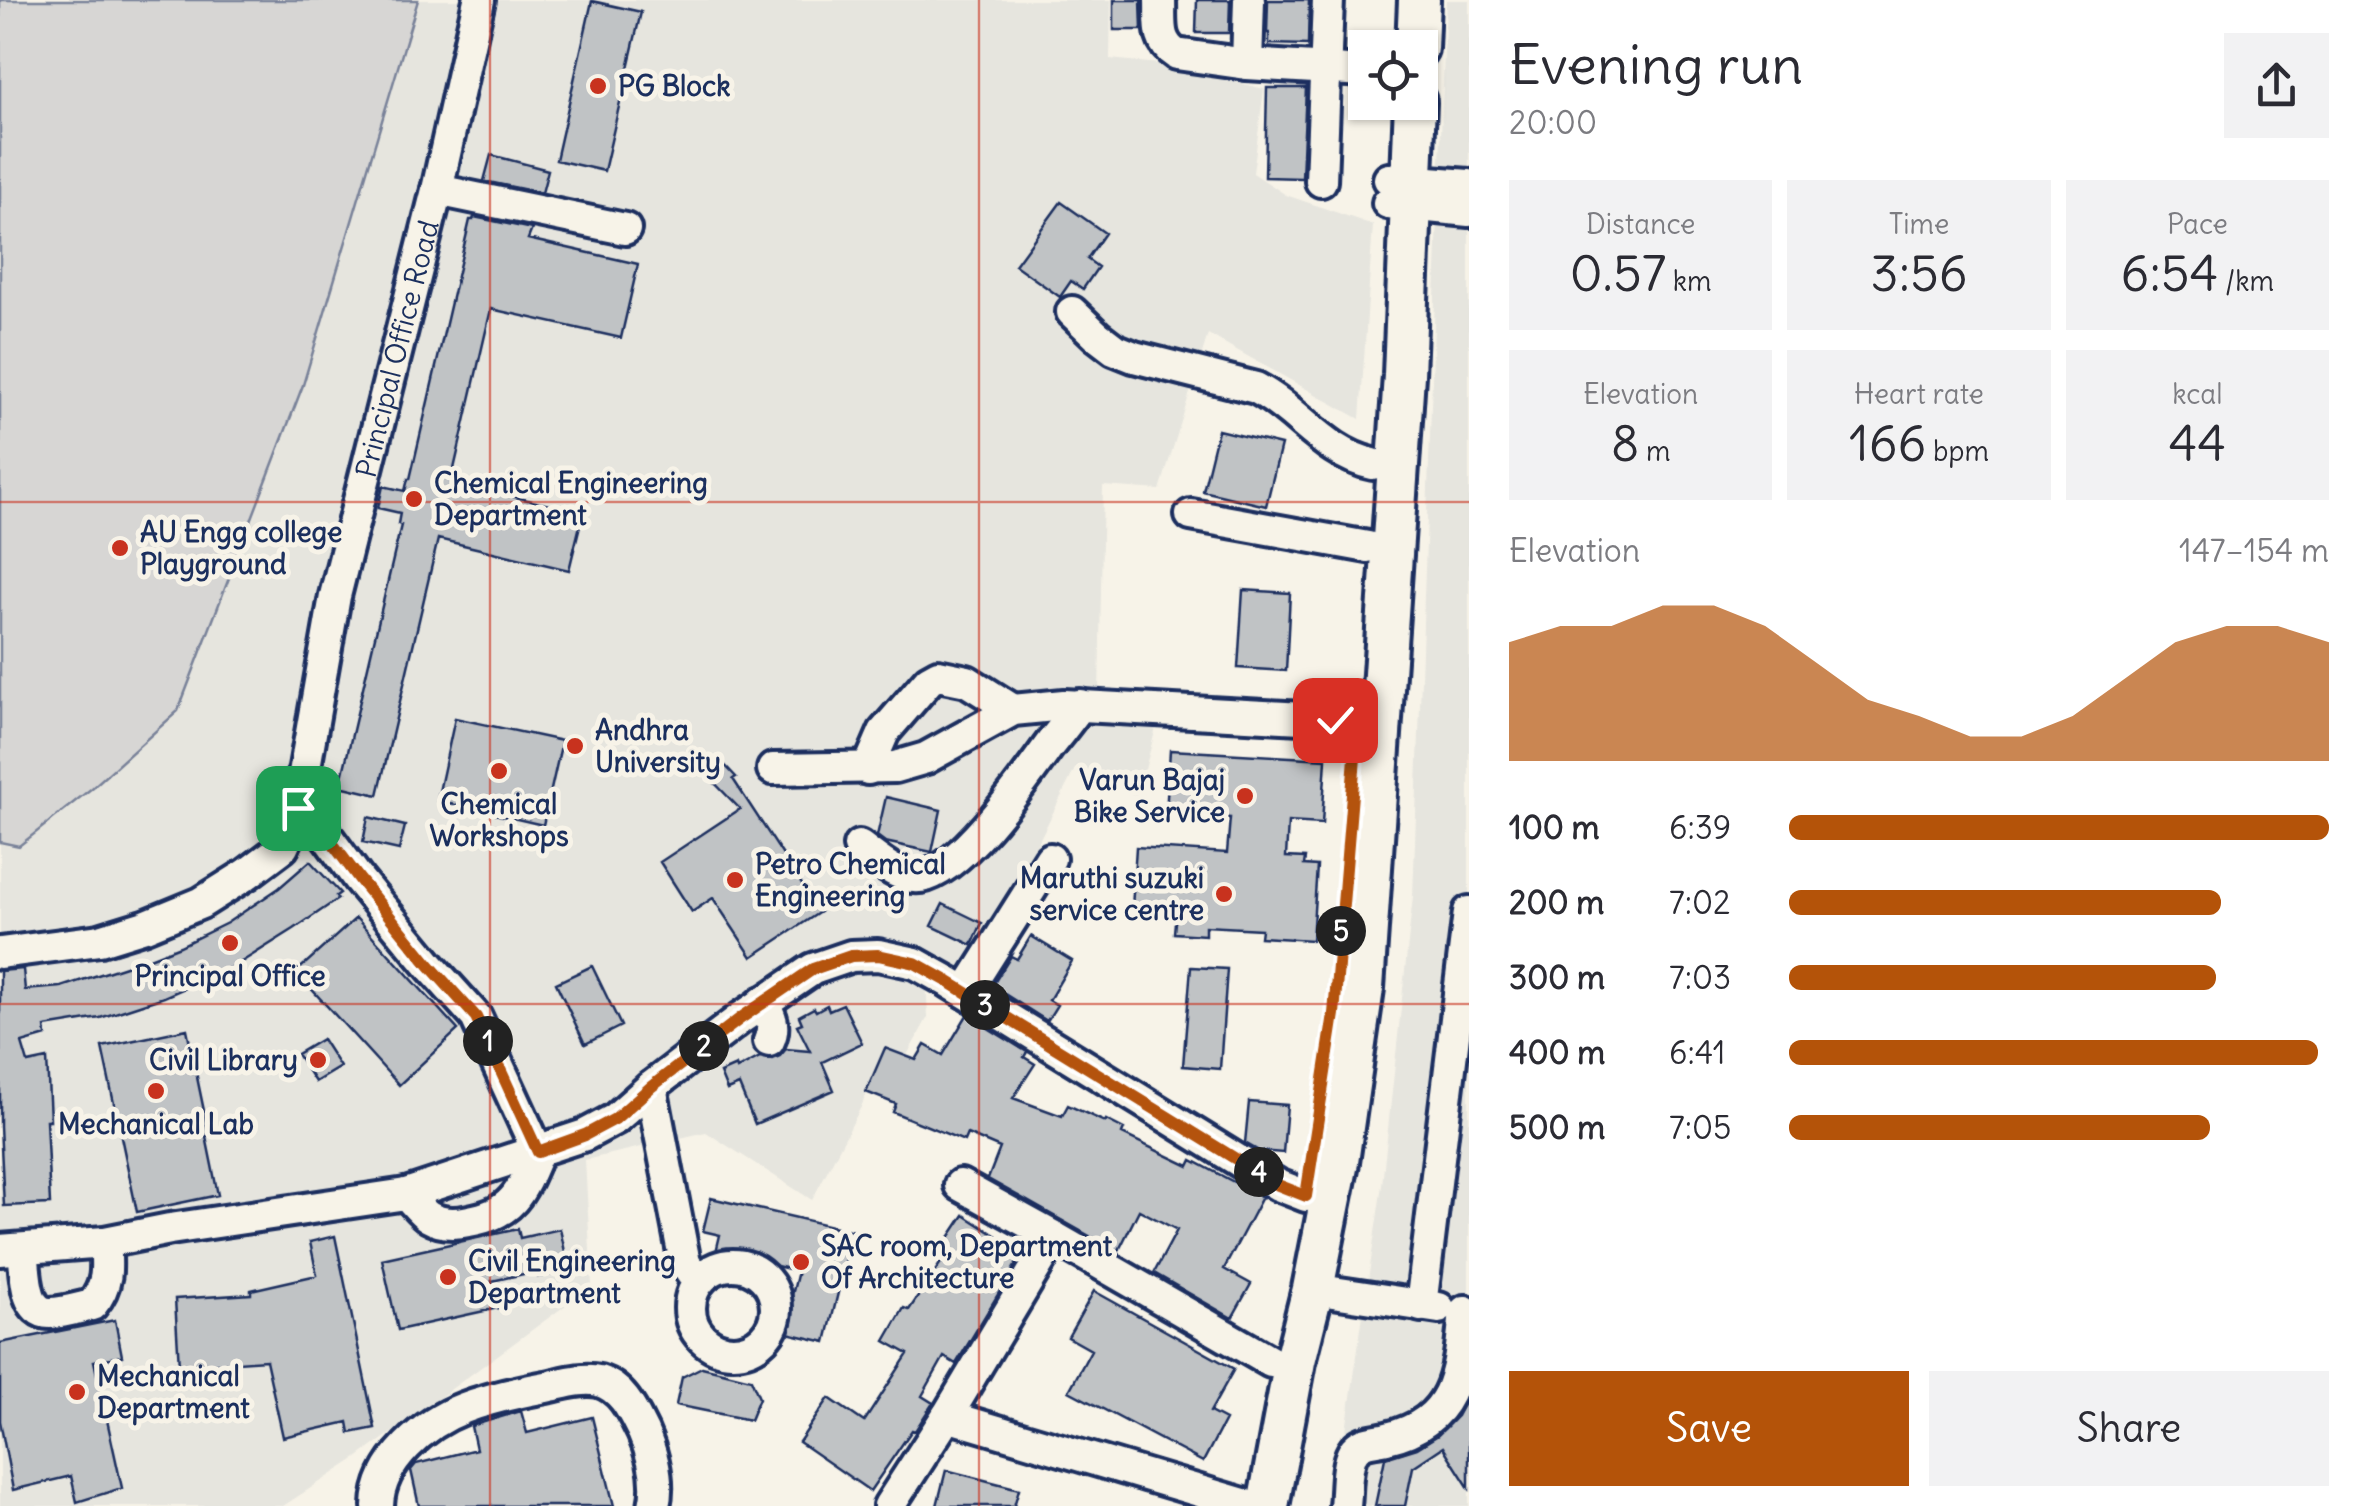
<!DOCTYPE html>
<html lang="en">
<head>
<meta charset="utf-8">
<style>
  body { margin:0; font-family:Delius,sans-serif; background:#f2f2f3; color:#2b2b33; height:100vh; display:flex; flex-direction:column; font-size:38px; white-space:nowrap }
  * { box-sizing:border-box; margin:0 }
  p { font-size:32px; color:#7c7c81 }
  .icon { flex:none; width:55px; height:55px; fill:none; stroke:currentColor; stroke-width:2; stroke-linecap:round; stroke-linejoin:round }
  .map { position:relative; flex:1; overflow:hidden }
  .side { display:flex; flex-direction:column; background:#fff; width:900px }
  .side>* { flex:none }
  .controls { position:absolute; left:1348px; top:30px; display:grid; gap:20px }
  .controls a { display:grid; place-items:center; width:90px; height:90px; border-radius:0px; background:#fff; box-shadow:0 2px 8px #0004; font-size:50px }
  .pin { position:absolute; display:grid; place-items:center; width:85px; height:85px; color:#fff; margin:-42px; border-radius:20px; box-shadow:0 5px 15px #0006 }
  .km { position:absolute; width:50px; height:50px; margin:-25px; border-radius:50%; background:#222; color:#fff; font-size:28px; line-height:50px; text-align:center }
  .round { display:grid; place-items:center; flex:none; width:105px; height:105px; border-radius:0px; background:#f2f2f3 }
  .summary { display:flex; align-items:center; justify-content:space-between; height:170px; padding:0 40px }
  h1 { font-size:55px; font-weight:600; line-height:75px }
  .metrics { display:grid; grid-template-columns:repeat(3,1fr); gap:15px; height:170px; padding:10px 40px }
  .metrics div { display:grid; align-content:center; border-radius:0px; background:#f2f2f3; text-align:center }
  .metrics b { font-size:50px; font-weight:600 }
  .metrics small { font-size:28px; font-weight:400 }
  .metrics p { font-size:28px }
  .chart { height:280px; padding:20px 40px }
  .chart p { display:flex; justify-content:space-between }
  .chart svg { width:100%; height:180px; margin-top:10px; fill:#b45309; opacity:.7 }
  .cta { display:flex; gap:20px; margin-top:auto; padding:20px 40px }
  .cta a { flex:1; height:115px; border-radius:0px; background:#b45309; color:#fff; font-size:40px; font-weight:600; line-height:115px; text-align:center }
  .cta a+a { background:#f2f2f3; color:#2b2b33 }
  ul { padding:0 40px; list-style:none; font-size:32px }
  li { display:grid; grid-template-columns:160px 120px 1fr; align-items:center; height:75px }
  li i { height:25px; border-radius:12px; background:#b45309 }
  main { display:flex; flex:1; min-height:0 }
  .map>svg:first-child { display:block }
  .built { fill:#e6e5de }
  .green { fill:#d7d6d4; stroke:#798299; stroke-width:2.5 }
  .building { fill:#c0c3c5; stroke:#1b2f5e; stroke-width:2.5 }
  .lines { fill:none; stroke-linecap:round; stroke-linejoin:round }
  .minor-casing { stroke:#1b2f5e; stroke-width:38 }
  .major-casing { stroke:#1b2f5e; stroke-width:48 }
  .minor { stroke:#f7f3e8; stroke-width:30 }
  .major { stroke:#f7f3e8; stroke-width:40 }
  .route-casing { stroke:#fff; stroke-width:20 }
  .route { stroke:#b45309; stroke-width:12 }
  .grid { fill:none; stroke:#c8321e; stroke-width:2.5; stroke-opacity:0.55 }
  .poi-dot { fill:#c8321e; stroke:#f7f3e8; stroke-width:4 }
  .labels { text-anchor:middle; stroke-width:10; stroke-linejoin:round; paint-order:stroke }
  .poi-label { font-size:28px; font-weight:bold; fill:#1b2f5e; stroke:#f7f3e8; text-anchor:start }
  .street-label { font-size:28px; fill:#1b2f5e; stroke:#f7f3e8 }
</style>
</head>
<body>
<main>
<div class="map">
<svg width="1469" height="1506" viewBox="0 0 1469 1506">
  <rect width="100%" height="100%" fill="#f7f3e8"/>
  <filter id="ink" filterUnits="userSpaceOnUse"><feTurbulence type="fractalNoise" baseFrequency=".01" numOctaves="2"/><feDisplacementMap in="SourceGraphic" scale="20" xChannelSelector="R" yChannelSelector="G"/><feConvolveMatrix kernelMatrix="1 2 1 2 8 2 1 2 1" color-interpolation-filters="sRGB"/></filter>
  <g filter="url(#ink)">
    <!-- built -->
    <path class="built" d="M0 0H1111L1110 59 1169 65 1264 89 1253 173 1286 195 1373 225 1360 419 1208 334 1160 490 1103 486 1099 696 1157 724 1138 796 1075 769 970 978H926L928 1017 906 1057 885 1049 861 1107 812 1200 706 1132 585 1160 592 1286 357 1458 283 1506H0Z
      M1446 0H1469V1506H1335L1382 1185 1413 896Z"/>
    <!-- green -->
    <path class="green" d="M0 0H418L303 385 178 711 92 788 19 846 0 842Z"/>
    <!-- building -->
    <path class="building" d="M1114 0H1141L1142 30H1114Z
      M1197 0H1230L1229 33H1196Z
      M1268 0H1309L1308 45 1269 44V33H1267Z
      M592 1 641 12 604 171 556 160Z
      M1267 88H1306L1302 178 1265 177Z
      M491 155 548 170 542 193 484 181Z
      M1061 202 1105 233 1087 259 1098 267 1083 289 1071 281 1060 297 1015 265Z
      M474 217 532 229 528 239 638 264 621 338 491 309 451 482 583 513 569 570 438 539 378 795 340 786 401 525 398 524 400 513 378 508 383 486 405 491 408 479H410L470 220H473Z
      M1218 430 1281 445 1266 506 1203 491Z
      M1243 590 1290 593 1286 671 1238 668Z
      M455 718 562 741 543 825 437 801Z
      M1170 750 1326 759 1322 824 1288 822 1286 857 1305 858 1304 865 1317 866 1312 940 1260 937 1261 929 1205 926V935L1174 933 1176 911 1132 908 1136 847 1227 853 1230 818 1166 814Z
      M719 759 736 777 733 779 820 912 752 957 713 898 692 912 660 862 740 809 705 773Z
      M886 797 941 810 932 852 885 842 877 836Z
      M368 817 405 826 399 850 363 842Z
      M310 861 340 893 336 896 338 899 294 929 235 966 164 997 100 1018 45 1027 46 1036 22 1043 28 1063 47 1059 50 1120H46L50 1204 4 1206 0 1126V971L23 969 25 990 61 987 147 959 180 946 227 923 279 888Z
      M943 904 982 923 972 945 932 926Z
      M356 918 458 1030 399 1085 296 972Z
      M1031 936 1072 961 1049 1000 1057 1005 1047 1021 992 986 1011 956 1017 959Z
      M592 966 621 1026 585 1044 556 983Z
      M1191 967 1227 969 1220 1069 1183 1066Z
      M843 1004 862 1043 822 1062 834 1090 755 1124 739 1085 727 1090 720 1073 736 1066 737 1069 760 1057 773 1059 780 1056 786 1049 810 1051 797 1025 802 1023 799 1016 814 1008 816 1011 827 1005 829 1010Z
      M967 1015 1027 1052 1024 1057 1035 1064 1013 1098 1062 1116 1068 1105 1105 1122 1106 1120 1124 1129 1122 1134 1189 1166 1192 1160 1262 1197 1224 1269 1251 1284 1232 1318 1154 1273 1177 1230 1139 1210 1118 1252 988 1179 1000 1148 967 1134 964 1141 893 1112 896 1104 866 1092 885 1048 916 1060 925 1045 943 1055Z
      M187 1029 209 1135 206 1136 218 1195 137 1212 102 1047Z
      M322 1039 340 1067 315 1082 297 1054Z
      M1249 1102 1287 1105 1283 1153 1259 1151 1245 1143Z
      M711 1198 853 1231 826 1342 783 1332 798 1271 716 1252 720 1235 703 1231Z
      M964 1215 1023 1253 956 1364 944 1357 922 1396 933 1403 915 1431 912 1430 870 1491 799 1442 829 1398 864 1422 908 1354 885 1341 904 1308 909 1310 950 1249 944 1245Z
      M518 1229 520 1238 560 1229 569 1270 538 1277 537 1271 492 1281 498 1308 398 1330 382 1259Z
      M335 1236 375 1428 350 1433 348 1422 283 1437 266 1360 179 1366 175 1299 251 1294V1290L317 1275 310 1242Z
      M1094 1291 1234 1369 1210 1412 1225 1420 1203 1462 1069 1391 1091 1350 1068 1337Z
      M115 1320 122 1356 94 1361 122 1488 77 1502 71 1476 13 1490 0 1421V1343Z
      M702 1367 751 1379 759 1398 750 1420 676 1405 682 1377Z
      M1469 1393V1488L1443 1447 1413 1467 1405 1506H1375L1385 1458 1417 1448 1438 1435 1457 1416Z
      M521 1411 527 1433 592 1417 614 1506H419L411 1470 416 1464 476 1449 471 1426Z
      M946 1470 1019 1489 1014 1506H937Z"/>
    <g class="lines">
      <!-- minor casing -->
      <g class="minor-casing">
        <g id="minor">
          <path d="M1160 0C1161 22 1156 41 1176 54L1247 64 1365 71"/>
          <path d="M1247 64 1249 0"/>
          <path d="M1389 179 1469 185"/>
          <path d="M1321 181 1328 0"/>
          <path d="M437 190 625 229"/>
          <path d="M1388 203 1469 211"/>
          <path d="M1072 312 1097 336 1114 349 1134 357 1256 388C1298 410 1325 454 1373 464"/>
          <path d="M1191 515 1368 547"/>
          <path d="M773 769 895 767 926 758 1013 710 1064 705 1358 721"/>
          <path d="M868 769 884 732 929 680 938 675 967 681 1013 710"/>
          <path d="M300 797 312 816 359 880 430 966 476 1017 538 1152C522 1190 514 1214 469 1221 456 1224 441 1224 429 1217 421 1212 413 1201 406 1194"/>
          <path d="M859 846C876 858 899 880 921 877 963 870 1027 776 1051 743 1061 730 1071 719 1080 705"/>
          <path id="s1" d="M0 953 100 940 145 926 201 903 247 874 283 847 296 819 335 596 437 190 479 0"/>
          <path d="M966 992 1050 859"/>
          <path d="M763 1002C771 1016 776 1026 769 1041"/>
          <path d="M651 1087 685 1263 698 1282"/>
          <path d="M960 1185 1054 1237"/>
          <path d="M23 1249C26 1269 23 1313 50 1313 63 1313 79 1308 92 1305 109 1285 107 1267 105 1242"/>
          <path d="M0 1250 105 1242 170 1229 406 1194 585 1135 615 1119 651 1087 741 1018 813 969 851 956 878 955 915 963 949 982 1278 1185 1306 1196"/>
          <circle cx="733" cy="1308" r="43"/>
          <path d="M1313 1289 1439 1308"/>
          <path d="M1421 1306 1469 912"/>
          <path d="M947 1416 1243 1504"/>
          <path d="M378 1506C379 1461 425 1423 464 1408 490 1398 519 1392 546 1387 562 1384 582 1377 599 1381 623 1388 633 1412 643 1432 653 1455 660 1481 654 1506"/>
          <path d="M889 1506 947 1416 1054 1237 1271 1362"/>
          <path d="M1345 1506C1347 1491 1345 1466 1353 1452 1360 1440 1375 1441 1387 1438 1457 1421 1459 1372 1465 1311"/>
        </g>
      </g>
      <!-- major casing -->
      <g class="major-casing">
        <path id="major" d="M1417 48 1419 0
          M1268 1506 1295 1361 1313 1289 1338 1162 1363 988 1404 375 1415 102"/>
      </g>
      <!-- minor -->
      <use href="#minor" class="minor"/>
      <!-- major -->
      <use href="#major" class="major"/>
    </g>
  </g>
  <g class="lines" filter="url(#ink)">
    <!-- route casing -->
    <g class="route-casing">
      <path id="route" d="M298 808 300 796 312 816 360 880 430 966 476 1017 538 1152 585 1135 615 1119 651 1087 741 1018 813 969 851 956 878 955 915 963 949 982 1278 1185 1306 1196 1334 1014 1358 721 1335 720"/>
    </g>
    <!-- route -->
    <use href="#route" class="route"/>
  </g>
  <!-- grid -->
  <path class="grid" d="M490 0V1506M979 0V1506M0 502H1469M0 1004H1469"/>
  <!-- markers -->
  <g class="poi-dot">
    <circle cx="598" cy="86" r="10"/>
    <circle cx="414" cy="499" r="10"/>
    <circle cx="120" cy="548" r="10"/>
    <circle cx="575" cy="746" r="10"/>
    <circle cx="499" cy="771" r="10"/>
    <circle cx="1245" cy="796" r="10"/>
    <circle cx="735" cy="880" r="10"/>
    <circle cx="1224" cy="894" r="10"/>
    <circle cx="230" cy="943" r="10"/>
    <circle cx="318" cy="1060" r="10"/>
    <circle cx="156" cy="1091" r="10"/>
    <circle cx="801" cy="1262" r="10"/>
    <circle cx="448" cy="1277" r="10"/>
    <circle cx="77" cy="1392" r="10"/>
  </g>
  <g class="labels">
    <!-- poi labels -->
    <g class="poi-label">
      <text x="618" y="96">PG Block</text>
      <text x="434" y="493">Chemical Engineering<tspan x="434" dy="32">Department</tspan></text>
      <text x="140" y="542">AU Engg college<tspan x="140" dy="32">Playground</tspan></text>
      <text x="595" y="740">Andhra<tspan x="595" dy="32">University</tspan></text>
      <text x="1225" y="790" text-anchor="end">Varun Bajaj<tspan x="1225" dy="32">Bike Service</tspan></text>
      <text x="499" y="814" text-anchor="middle">Chemical<tspan x="499" dy="32">Workshops</tspan></text>
      <text x="755" y="874">Petro Chemical<tspan x="755" dy="32">Engineering</tspan></text>
      <text x="1204" y="888" text-anchor="end">Maruthi suzuki<tspan x="1204" dy="32">service centre</tspan></text>
      <text x="230" y="986" text-anchor="middle">Principal Office</text>
      <text x="298" y="1070" text-anchor="end">Civil Library</text>
      <text x="156" y="1134" text-anchor="middle">Mechanical Lab</text>
      <text x="821" y="1256">SAC room, Department<tspan x="821" dy="32">Of Architecture</tspan></text>
      <text x="468" y="1271">Civil Engineering<tspan x="468" dy="32">Department</tspan></text>
      <text x="97" y="1386">Mechanical<tspan x="97" dy="32">Department</tspan></text>
    </g>
    <!-- street labels -->
    <g class="street-label">
      <text dy="10" stroke="none"><textPath href="#s1" startOffset="820">Principal Office Road</textPath></text>
    </g>
  </g>
</svg>
<div class="controls">
<a><svg class="icon" aria-label="locate" viewBox="0 0 24 24"><circle cx="12" cy="12" r="6"/><path d="M12 2v4M12 18v4M2 12h4M18 12h4"/></svg></a>
</div>
<div class="pin" style="left:298px;top:808px;background:#1e9e55"><svg class="icon" aria-label="arrive" viewBox="0 0 24 24"><path d="M6 21V4h12l-3 4 3 4H6"/></svg></div>
<div class="pin" style="left:1335px;top:720px;background:#d93025"><svg class="icon" aria-label="check" viewBox="0 0 24 24"><path d="M5 12l5 5 9-10"/></svg></div>
<b class="km" style="left:488px;top:1041px">1</b>
<b class="km" style="left:704px;top:1046px">2</b>
<b class="km" style="left:985px;top:1005px">3</b>
<b class="km" style="left:1259px;top:1172px">4</b>
<b class="km" style="left:1341px;top:931px">5</b>
</div>
<section class="side">
<div class="summary"><div><h1>Evening run</h1><p>20:00</p></div><a class="round"><svg class="icon" aria-label="share" viewBox="0 0 24 24"><path d="M12 15V3M7 8l5-5 5 5M5 13v7h14v-7"/></svg></a></div>
<div class="metrics">
<div><p>Distance</p><b>0.57<small> km</small></b></div>
<div><p>Time</p><b>3:56</b></div>
<div><p>Pace</p><b>6:54<small> /km</small></b></div>
</div>
<div class="metrics">
<div><p>Elevation</p><b>8<small> m</small></b></div>
<div><p>Heart rate</p><b>166<small> bpm</small></b></div>
<div><p>kcal</p><b>44</b></div>
</div>
<div class="chart"><p><span>Elevation</span>147–154 m</p>
<svg viewBox="0 0 160 44" preserveAspectRatio="none"><path d="M0 44V15L10 11L20 11L30 6L40 6L50 11L60 20L70 29L80 33L90 38L100 38L110 33L120 24L130 15L140 11L150 11L160 15V44z"/></svg>
</div>
<ul>
<li><b>100 m</b>6:39<i style="width:100%"></i></li>
<li><b>200 m</b>7:02<i style="width:80%"></i></li>
<li><b>300 m</b>7:03<i style="width:79%"></i></li>
<li><b>400 m</b>6:41<i style="width:98%"></i></li>
<li><b>500 m</b>7:05<i style="width:78%"></i></li>
</ul>
<div class="cta"><a>Save</a><a>Share</a></div>
</section>
</main>
</body>
</html>
